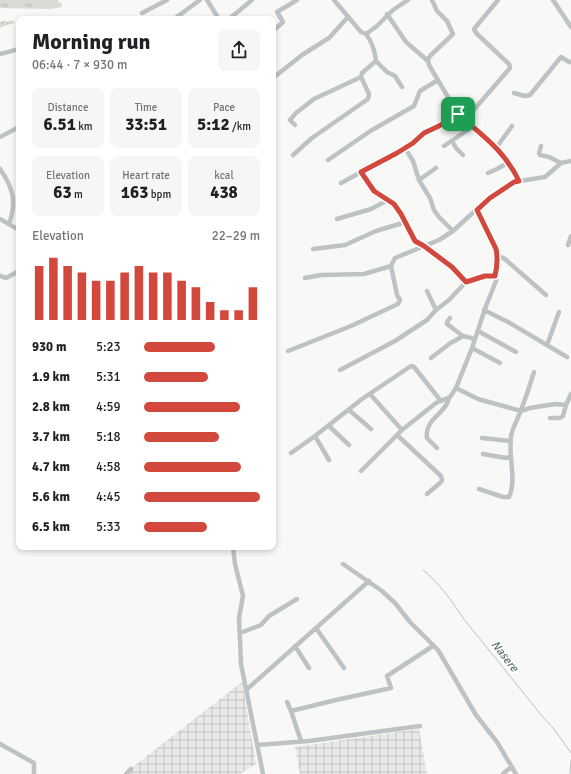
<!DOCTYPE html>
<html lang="en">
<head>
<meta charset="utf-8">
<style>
  body { margin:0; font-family:Signika,sans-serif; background:#f6f6f6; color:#202124; height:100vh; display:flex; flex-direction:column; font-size:15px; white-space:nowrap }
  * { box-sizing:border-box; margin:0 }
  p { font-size:13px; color:#757577 }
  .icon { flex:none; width:22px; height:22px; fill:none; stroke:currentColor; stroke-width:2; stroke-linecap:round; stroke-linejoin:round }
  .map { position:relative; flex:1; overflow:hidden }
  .drawer { position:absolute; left:16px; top:16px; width:260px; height:534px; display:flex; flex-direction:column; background:#fff; border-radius:8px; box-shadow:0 2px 6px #0003 }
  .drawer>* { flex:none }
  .pin { position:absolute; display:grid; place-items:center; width:34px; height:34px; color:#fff; margin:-17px; border-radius:8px; box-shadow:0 2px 6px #0006 }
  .round { display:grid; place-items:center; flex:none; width:42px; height:42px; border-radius:8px; background:#f6f6f6 }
  .overview { display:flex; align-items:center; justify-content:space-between; height:68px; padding:0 16px }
  h1 { font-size:22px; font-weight:700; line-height:30px }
  .stats { display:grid; grid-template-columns:repeat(3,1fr); gap:6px; height:68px; padding:4px 16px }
  .stats div { display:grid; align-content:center; border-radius:8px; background:#f6f6f6; text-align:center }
  .stats b { font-size:17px; font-weight:700 }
  .stats small { font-size:11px; font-weight:400 }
  .stats p { font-size:11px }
  .chart { height:112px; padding:8px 16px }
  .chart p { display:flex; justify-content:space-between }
  .chart svg { width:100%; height:72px; margin-top:4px; stroke:#d2483c; stroke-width:6 }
  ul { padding:0 16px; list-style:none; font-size:13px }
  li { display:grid; grid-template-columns:64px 48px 1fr; align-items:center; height:30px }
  li i { height:10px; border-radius:5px; background:#d2483c }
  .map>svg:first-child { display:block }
  .industrial { fill:url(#industrial-grid) }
  .grass { fill:url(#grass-tufts) }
  .forest { fill:url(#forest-crowns) }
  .wetland { fill:url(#wetland-marsh) }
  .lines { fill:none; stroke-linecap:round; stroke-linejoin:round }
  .stream { stroke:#b5c3c4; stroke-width:1 }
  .minor { stroke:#bdc3c5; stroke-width:4.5 }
  .route-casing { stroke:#fff; stroke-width:8 }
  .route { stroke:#d2483c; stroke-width:5 }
  .labels { text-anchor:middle; stroke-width:4; stroke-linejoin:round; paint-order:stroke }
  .water-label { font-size:12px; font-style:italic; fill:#607678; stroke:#fff }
</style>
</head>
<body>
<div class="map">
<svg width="571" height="774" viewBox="0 0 571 774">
  <defs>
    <pattern id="industrial-grid" width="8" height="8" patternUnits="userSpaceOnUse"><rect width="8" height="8" fill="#e9e9e9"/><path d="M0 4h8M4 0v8" fill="none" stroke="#c1c2c2"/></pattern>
    <pattern id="grass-tufts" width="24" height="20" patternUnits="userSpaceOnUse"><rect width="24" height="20" fill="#d9dcd5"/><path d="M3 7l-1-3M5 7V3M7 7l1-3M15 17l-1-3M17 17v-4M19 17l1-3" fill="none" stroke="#b4b7b2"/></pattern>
    <pattern id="forest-crowns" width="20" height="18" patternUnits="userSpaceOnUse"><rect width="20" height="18" fill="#d9dcd5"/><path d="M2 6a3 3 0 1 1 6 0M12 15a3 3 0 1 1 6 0" fill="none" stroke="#b4b7b2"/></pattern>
    <pattern id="wetland-marsh" width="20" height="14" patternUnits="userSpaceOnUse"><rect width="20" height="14" fill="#d9dcd5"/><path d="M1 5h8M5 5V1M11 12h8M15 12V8" fill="none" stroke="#b4b7b2"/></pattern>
  </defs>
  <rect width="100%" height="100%" fill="#f8f8f6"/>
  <!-- industrial -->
  <path class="industrial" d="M242 682 256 764 240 774H126L125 773Z
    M419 729 427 774H300L295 747Z"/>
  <!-- grass -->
  <path class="grass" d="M0 0H47L50 9 0 8Z"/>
  <!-- forest -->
  <path class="forest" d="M11 20 13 21 15 23 1 27 0 29V22L4 21 7 22Z"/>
  <!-- wetland -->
  <path class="wetland" d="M47 0H58L59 3 61 2 62 7 50 9Z"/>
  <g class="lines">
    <!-- stream -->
    <path class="stream" d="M423 570C439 583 452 601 463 618L542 716 554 729 571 753
      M570 774 571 760"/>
    <!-- minor -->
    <path class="minor" d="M207 0 219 19
      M334 0 361 32 366 34 377 26 393 10 408 0
      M432 0 437 11 447 21 453 34 430 56 428 59 429 65 458 114 472 127 487 138 505 156 519 181
      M553 0 571 27
      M142 13 167 0
      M387 14 406 42 428 61
      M174 19 200 0
      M229 19 252 0
      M273 31 283 22 277 12 297 0
      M0 54 19 49
      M376 61 387 72 395 76 402 87
      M273 78 302 55 329 38 348 17
      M514 93 525 96 530 95 561 57 569 62H571
      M465 120 510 68 509 64 476 33 474 29 498 0
      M295 125 290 120 296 113 314 99 361 77 362 73 376 61C375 51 372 42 366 34
      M0 137 19 127
      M452 141 456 148 463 155
      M444 146 472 127
      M541 146 539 153 540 155 549 157 561 163
      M496 147 499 144 512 126
      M405 148 413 161 419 180 430 198 434 210 439 217 453 231
      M293 155 312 138 368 99 369 94 361 77
      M328 160 372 130 414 106 420 91 438 80
      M0 169C13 187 17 202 9 224
      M361 172 374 191 394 204 401 214 415 241 424 246 452 267 466 282
      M488 173 497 169 509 162
      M419 180 436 168
      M341 183 397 153 413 143 424 133 458 114
      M477 210 497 255 495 276
      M0 219 19 230
      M337 219 371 209 388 200
      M568 245 571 236
      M313 249 345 245 376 231 406 222
      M497 255 505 259 546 295
      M0 276 6 278 19 271
      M305 278 321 275 364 274 391 266
      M427 291 436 310
      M484 310 508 322 567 357
      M450 318 447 322V324L463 336 475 339
      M478 331 516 352
      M547 345 559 312
      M472 348 500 363
      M288 351 351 326 398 304 400 300 397 295 391 266 395 258 439 240 453 231 489 198 514 182 545 177 561 163 571 161
      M431 358 449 344 463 336
      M340 370 395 341 427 320 436 310 449 300 466 282 485 276 492 275 496 277V281L486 306 472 348 456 388 450 397 436 403 402 430 361 471
      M456 388 478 399 521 411 530 408 555 404 566 405 571 394
      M370 394 402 430
      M349 410 371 429
      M550 418H560L563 416 566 405
      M329 426 349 445
      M397 435 441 476 442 480 441 482 427 494
      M315 436 329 460
      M482 438 511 441
      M437 448 427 438C424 419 446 414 449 398
      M291 453 315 436 362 399 411 366 414 367 441 401
      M483 454 506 458 510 457
      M479 489 503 497H509C517 481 508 455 511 436 513 426 518 419 521 410 526 397 530 385 534 372
      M233 547 235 564 243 596 239 618 241 664 263 774
      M343 564 382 591 395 603 410 622 438 650 476 715 497 742 516 774
      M316 628 344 668
      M240 633 261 625 269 616 297 599
      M295 646 309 668
      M246 690 369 581
      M287 702 291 711 301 741
      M291 711 336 700 391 688 387 676 433 646
      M0 744 34 763V774
      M257 745 309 741 420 726
      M126 774 131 769
      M503 774 511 767"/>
  </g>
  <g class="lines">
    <!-- route casing -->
    <g class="route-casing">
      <path id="route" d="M458 114C483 136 504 150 519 181L514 182 490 198 477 210 496 249C498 258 497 267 495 276H485L466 282 452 267 424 246 415 241 401 214 394 204 374 191 361 172 397 153 413 143 424 133 439 126Z"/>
    </g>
    <!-- route -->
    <use href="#route" class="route"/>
  </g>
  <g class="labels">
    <!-- water labels -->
    <g class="water-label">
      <text transform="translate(505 656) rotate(52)" y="4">Nasere</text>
    </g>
  </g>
</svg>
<div class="pin" style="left:458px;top:114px;background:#1e9e55"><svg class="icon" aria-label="arrive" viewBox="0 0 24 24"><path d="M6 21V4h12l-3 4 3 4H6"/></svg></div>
<section class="drawer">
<div class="overview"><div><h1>Morning run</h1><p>06:44 · 7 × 930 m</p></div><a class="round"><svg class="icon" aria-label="share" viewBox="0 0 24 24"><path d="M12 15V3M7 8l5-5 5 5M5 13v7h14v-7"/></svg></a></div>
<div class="stats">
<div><p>Distance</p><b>6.51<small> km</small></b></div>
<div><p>Time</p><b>33:51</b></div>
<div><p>Pace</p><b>5:12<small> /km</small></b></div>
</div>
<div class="stats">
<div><p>Elevation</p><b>63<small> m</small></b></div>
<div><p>Heart rate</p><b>163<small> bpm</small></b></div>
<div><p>kcal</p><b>438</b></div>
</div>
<div class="chart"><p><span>Elevation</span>22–29 m</p>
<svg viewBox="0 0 160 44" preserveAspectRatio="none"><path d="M5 44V11M15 44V6M25 44V11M35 44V15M45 44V20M55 44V20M65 44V15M75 44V11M85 44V15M95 44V15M105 44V20M115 44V24M125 44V33M135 44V38M145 44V38M155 44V24"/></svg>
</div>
<ul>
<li><b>930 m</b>5:23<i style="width:61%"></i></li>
<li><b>1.9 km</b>5:31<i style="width:55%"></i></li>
<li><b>2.8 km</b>4:59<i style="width:83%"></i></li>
<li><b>3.7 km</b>5:18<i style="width:65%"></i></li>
<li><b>4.7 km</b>4:58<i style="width:84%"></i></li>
<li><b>5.6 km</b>4:45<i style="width:100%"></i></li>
<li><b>6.5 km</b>5:33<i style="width:54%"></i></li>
</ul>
</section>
</div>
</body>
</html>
